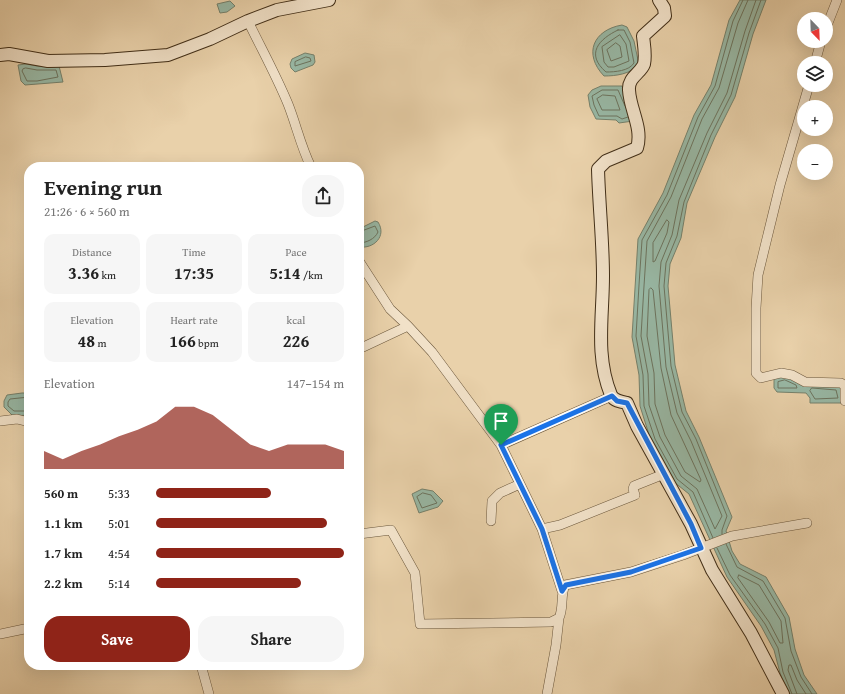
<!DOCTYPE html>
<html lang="en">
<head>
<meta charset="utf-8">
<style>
  body { margin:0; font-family:"Gentium Book Plus",serif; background:#f6f6f6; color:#222; height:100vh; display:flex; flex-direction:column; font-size:15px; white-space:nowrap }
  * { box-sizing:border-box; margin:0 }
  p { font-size:13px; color:#767676 }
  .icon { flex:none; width:22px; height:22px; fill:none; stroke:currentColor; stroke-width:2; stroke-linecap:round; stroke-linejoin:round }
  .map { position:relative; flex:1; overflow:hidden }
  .details { position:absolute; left:24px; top:162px; width:340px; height:508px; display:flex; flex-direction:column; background:#fff; border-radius:16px; box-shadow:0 4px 16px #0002 }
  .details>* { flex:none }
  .needle { width:26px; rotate:157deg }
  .fabs { position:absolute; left:797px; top:12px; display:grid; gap:8px }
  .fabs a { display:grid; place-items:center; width:36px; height:36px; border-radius:50%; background:#fff; box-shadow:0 4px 16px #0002; font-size:20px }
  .pin { position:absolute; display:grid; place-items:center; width:34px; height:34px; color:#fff; margin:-41px -17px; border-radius:50% 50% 50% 0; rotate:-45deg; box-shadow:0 0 4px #0007 }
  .pin .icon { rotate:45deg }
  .round { display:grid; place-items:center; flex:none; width:42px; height:42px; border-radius:16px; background:#f6f6f6 }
  .head { display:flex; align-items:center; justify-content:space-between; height:68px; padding:0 20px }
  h1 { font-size:22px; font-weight:600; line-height:30px }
  .stats { display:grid; grid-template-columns:repeat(3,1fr); gap:6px; height:68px; padding:4px 20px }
  .stats div { display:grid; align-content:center; border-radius:10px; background:#f6f6f6; text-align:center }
  .stats b { font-size:17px; font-weight:600 }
  .stats small { font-size:11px; font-weight:400 }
  .stats p { font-size:11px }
  .chart { height:112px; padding:8px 20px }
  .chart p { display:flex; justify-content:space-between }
  .chart svg { width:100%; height:72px; margin-top:4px; fill:#8f2418; opacity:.7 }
  .action { display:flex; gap:8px; margin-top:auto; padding:8px 20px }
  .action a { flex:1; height:46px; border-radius:16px; background:#8f2418; color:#fff; font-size:16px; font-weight:600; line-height:46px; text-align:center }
  .action a+a { background:#f6f6f6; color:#222 }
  ul { padding:0 20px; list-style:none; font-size:13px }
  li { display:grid; grid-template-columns:64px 48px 1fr; align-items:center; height:30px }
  li i { height:10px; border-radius:5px; background:#8f2418 }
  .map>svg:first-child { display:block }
  .water { fill:#98b8a5; stroke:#75816c }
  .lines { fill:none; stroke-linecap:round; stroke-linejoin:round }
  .shore { stroke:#6c735e; stroke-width:1 }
  .street-casing { stroke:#6b573c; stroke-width:10 }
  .secondary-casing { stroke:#412e17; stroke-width:14 }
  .street { stroke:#f1e1c8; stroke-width:9 }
  .secondary { stroke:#f1e1c8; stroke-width:12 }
  .route-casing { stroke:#fff; stroke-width:8 }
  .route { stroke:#1a73e8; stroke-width:5 }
</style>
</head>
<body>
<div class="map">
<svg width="845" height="694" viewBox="0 0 845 694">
  <rect width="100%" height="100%" fill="#e9d1aa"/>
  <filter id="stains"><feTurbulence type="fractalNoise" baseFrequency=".005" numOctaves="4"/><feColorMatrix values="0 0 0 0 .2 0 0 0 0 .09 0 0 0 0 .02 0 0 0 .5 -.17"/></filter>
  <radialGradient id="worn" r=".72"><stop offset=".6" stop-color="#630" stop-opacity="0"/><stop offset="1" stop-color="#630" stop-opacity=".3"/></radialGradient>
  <!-- water -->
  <path class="water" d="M740 0H766L753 34 735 97 715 137 687 203 681 238 670 264 668 286 675 365 686 411 699 437 732 517 726 531 732 551 740 564 766 577 789 617 795 649 804 675 817 694H788L780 673 774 650 761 626 727 577 689 494 674 482 651 441 640 406 639 375 632 337 638 239 663 193 694 115 711 85 729 20Z
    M230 1 235 6 227 12 220 13 217 4Z
    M622 25 627 27 634 41 639 65C630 74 616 76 604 76 583 54 593 30 622 25Z
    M305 53 314 55 315 62 313 65 295 72 291 68 290 64 292 59Z
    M26 64 37 66H59L63 82 25 85 21 81 18 65Z
    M601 86H622L633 121 619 123 616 120 596 119 590 107 588 95 592 90Z
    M375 221 378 222C387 236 374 249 359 247V229Z
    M780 376 841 387V403H810V398L806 393 777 392 774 388V379Z
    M22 393H29V415L13 416 4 407V401L7 395Z
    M422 489 433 491 443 501 438 507 419 513 412 494Z"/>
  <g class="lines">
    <!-- shore -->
    <path class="shore" d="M748 0 738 23 719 88 702 119 671 197 647 241 644 286 641 336 648 374 649 405 660 437 681 476 697 489 715 529 722 516 691 441 677 413 666 367 659 286 661 262 672 235 679 200 707 133 727 93 745 31 756 0
      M618 30H624L630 42 634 63C629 71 615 72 606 72 585 54 599 39 618 30Z
      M620 35 626 44 629 61 614 67H608L604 62 602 47Z
      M616 43 620 46 622 57 611 61 607 50Z
      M306 57 310 58 311 61 295 66V62Z
      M26 68 37 70H56L58 77 37 81H27L22 71 23 69Z
      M603 95 615 96 620 110H602L597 99Z
      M625 106 618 90H602L592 96 594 105 599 116H617L622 119 628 117
      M667 220 669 222 667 233 655 261 653 262V243Z
      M359 232 375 226 378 232C375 239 366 243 359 243
      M651 288 653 290 661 368 671 415 701 480 700 482 685 472 665 435 655 404 654 373 647 336 649 290Z
      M785 380 796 385 797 388H778V382Z
      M812 388 836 390 838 398 815 399 810 391Z
      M29 397 10 399 8 402V406L14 411H29
      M423 493 431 495 437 503 422 508 417 497Z
      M722 534V530L727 516 696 439 682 412 671 366 664 286 666 263 677 236 684 202 711 135 731 95 749 33 761 0
      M713 538 693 492 677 479 655 439 644 406 643 375 636 336 639 285 642 240 667 195 698 117 715 86 733 21 743 0
      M726 544 737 567 763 581 785 618 791 651 801 677 812 694
      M717 548 730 575 765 624 778 648 783 672 792 694
      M739 575 759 585 781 621 783 643H780L769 622 738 578Z
      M797 694 788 670 789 665H791L797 680 806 694"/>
    <!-- street casing -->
    <g class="street-casing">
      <path id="street" d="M248 21C261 48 276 75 288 104 296 124 301 147 311 167
        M826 28 837 0
        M815 63 821 41
        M809 85 780 185 758 275 756 308V373L761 378 781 373 792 375 805 382 841 383 845 386V401
        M359 261 390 309 408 326
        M359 349 408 326 432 352 501 445 612 396
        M0 421 17 419 29 422
        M501 445 542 529 560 525 635 495 633 489 634 486 664 474
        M491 521 492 501 500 493 520 484
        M542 529 562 591
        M359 534 391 530 415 573 420 624 551 622 559 618C564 608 560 596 565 585L631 572 683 555 732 536 807 523
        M0 634 29 628
        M201 665 209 694
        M547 694 556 645 559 618"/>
    </g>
    <!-- secondary casing -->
    <g class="secondary-casing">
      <path id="secondary" d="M659 0 664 8 665 16 643 36C644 45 646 55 644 64 641 73 628 77 629 90 630 110 643 128 637 148L606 161 598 169C599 205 603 241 603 276 603 317 595 356 611 395 614 401 621 402 627 403L637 426 691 524 712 570 751 633 783 694
        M0 55 9 54 48 61 105 60 168 55 210 39 248 21 277 10 329 0"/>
    </g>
    <!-- street -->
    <use href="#street" class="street"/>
    <!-- secondary -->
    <use href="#secondary" class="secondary"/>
  </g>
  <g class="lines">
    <!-- route casing -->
    <g class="route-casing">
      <path id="route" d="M612 396 617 401 627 403 691 524 701 548 631 572 566 585 562 591 542 529 501 445Z"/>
    </g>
    <!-- route -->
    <use href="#route" class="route"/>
  </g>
  <rect width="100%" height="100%" filter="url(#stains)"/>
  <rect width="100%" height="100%" fill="url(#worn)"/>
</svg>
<div class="fabs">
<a><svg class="needle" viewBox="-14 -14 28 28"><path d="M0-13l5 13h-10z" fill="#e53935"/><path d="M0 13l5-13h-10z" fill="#767676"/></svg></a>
<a><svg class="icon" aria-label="layers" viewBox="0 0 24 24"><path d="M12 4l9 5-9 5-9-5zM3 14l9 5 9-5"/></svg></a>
<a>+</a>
<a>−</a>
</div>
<div class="pin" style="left:501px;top:445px;background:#1e9e55"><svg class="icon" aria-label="arrive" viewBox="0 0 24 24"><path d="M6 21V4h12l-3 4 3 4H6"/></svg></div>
<section class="details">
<div class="head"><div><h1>Evening run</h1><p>21:26 · 6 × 560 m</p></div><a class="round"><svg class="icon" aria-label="share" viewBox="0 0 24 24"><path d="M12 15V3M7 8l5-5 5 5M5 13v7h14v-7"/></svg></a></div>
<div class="stats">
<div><p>Distance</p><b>3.36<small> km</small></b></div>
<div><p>Time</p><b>17:35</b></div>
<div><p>Pace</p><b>5:14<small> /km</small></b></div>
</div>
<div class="stats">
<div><p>Elevation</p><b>48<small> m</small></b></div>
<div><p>Heart rate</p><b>166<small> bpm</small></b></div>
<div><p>kcal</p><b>226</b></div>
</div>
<div class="chart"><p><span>Elevation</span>147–154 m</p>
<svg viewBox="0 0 160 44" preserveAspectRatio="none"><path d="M0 44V33L10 38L20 33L30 29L40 24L50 20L60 15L70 6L80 6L90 11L100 20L110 29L120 33L130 29L140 29L150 29L160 33V44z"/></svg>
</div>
<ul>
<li><b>560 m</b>5:33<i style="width:61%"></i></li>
<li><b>1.1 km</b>5:01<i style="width:91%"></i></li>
<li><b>1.7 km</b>4:54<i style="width:100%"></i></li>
<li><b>2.2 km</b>5:14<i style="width:77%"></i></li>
</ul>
<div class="action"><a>Save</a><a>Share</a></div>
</section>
</div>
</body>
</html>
